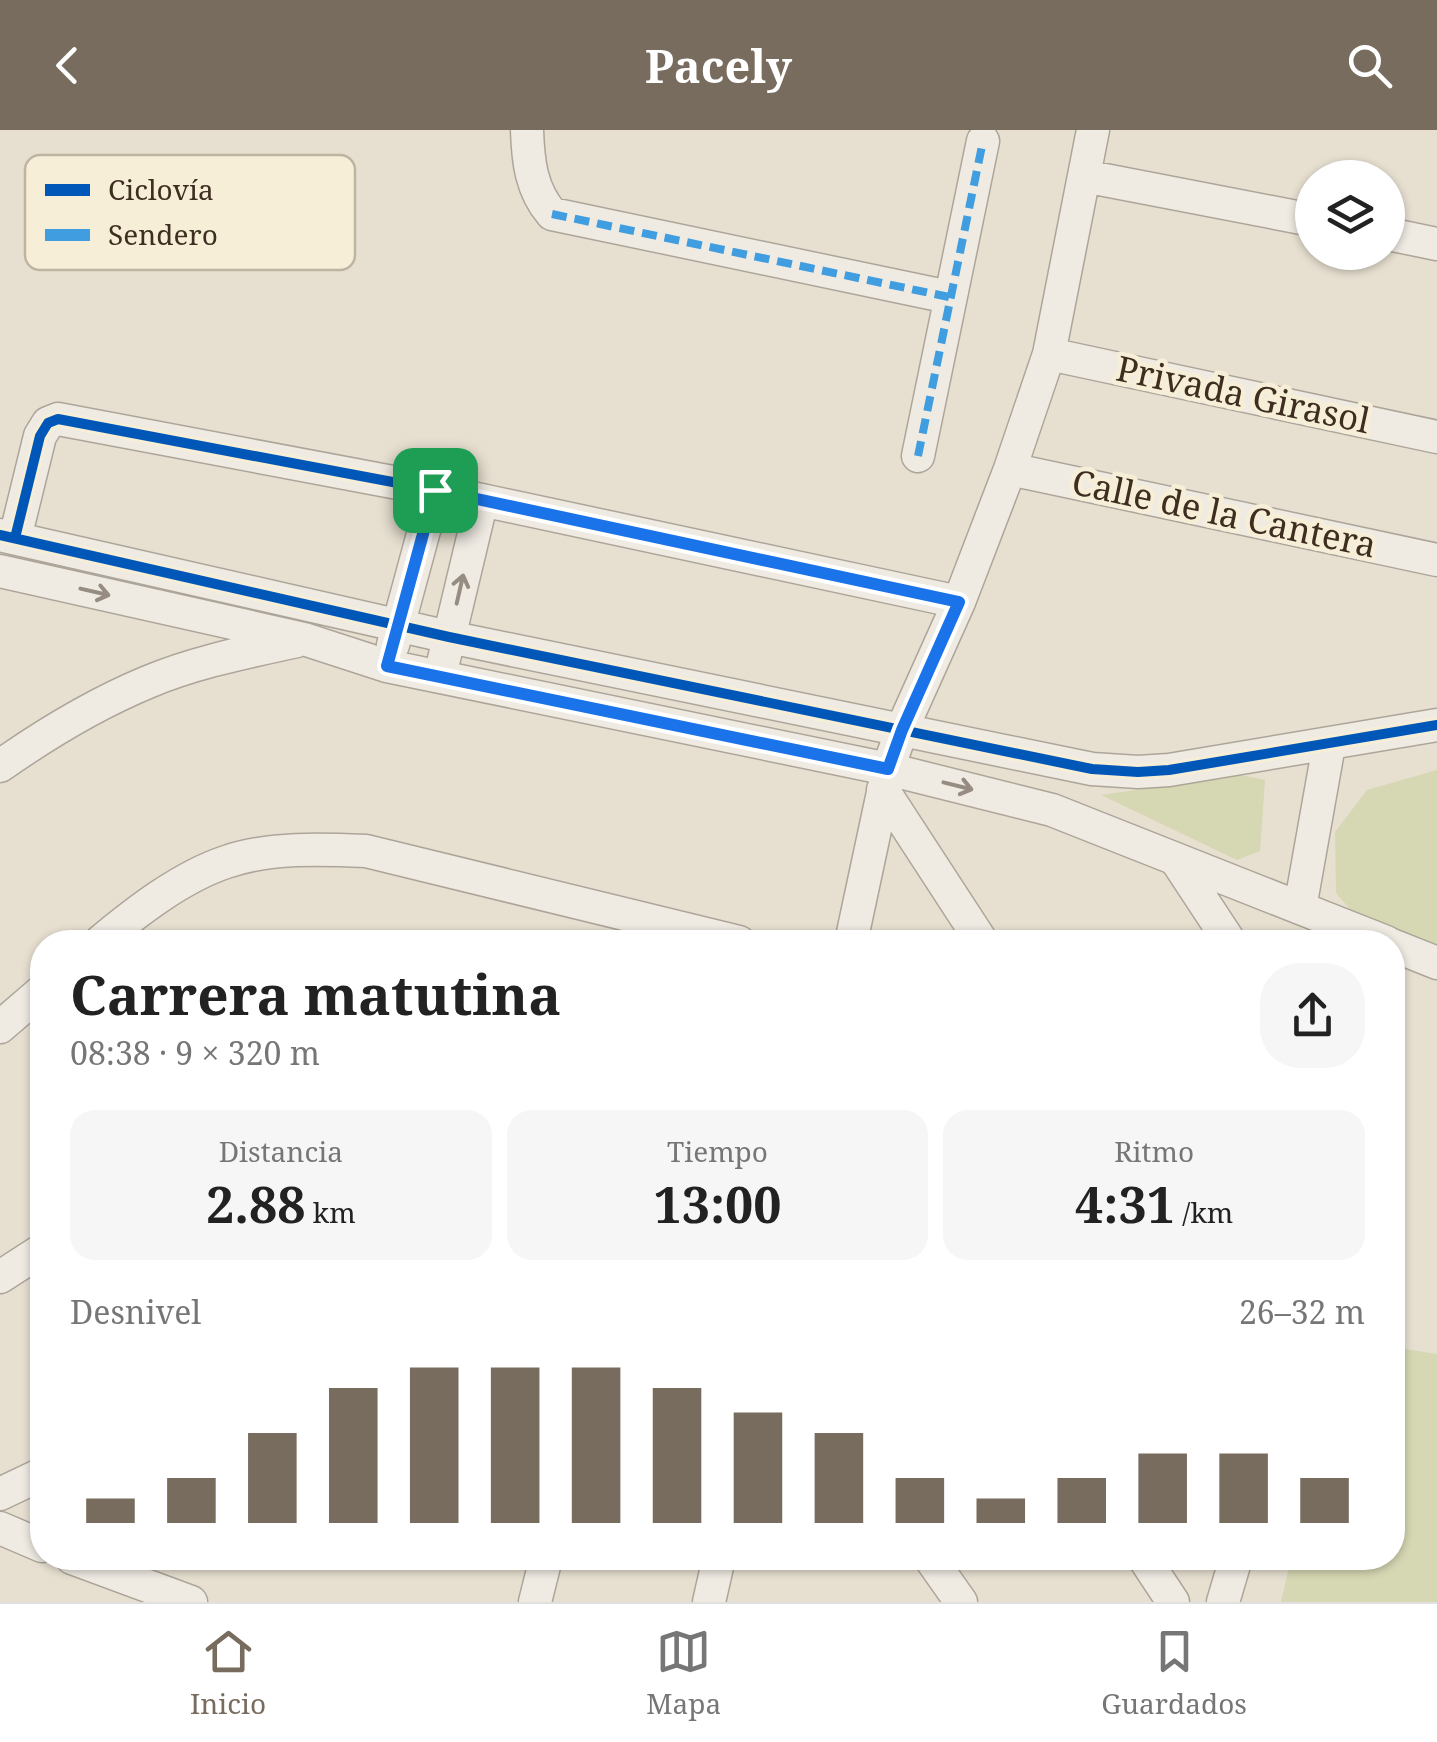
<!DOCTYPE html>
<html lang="es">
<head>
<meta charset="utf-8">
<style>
  body { margin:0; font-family:"Noto Serif",serif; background:#f6f6f6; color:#222; height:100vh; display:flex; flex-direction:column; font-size:38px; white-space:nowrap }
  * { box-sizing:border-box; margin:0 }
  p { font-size:32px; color:#767676 }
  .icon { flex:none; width:55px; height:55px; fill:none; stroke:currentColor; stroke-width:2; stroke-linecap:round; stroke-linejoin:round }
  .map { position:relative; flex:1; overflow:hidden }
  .drawer { position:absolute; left:30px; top:800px; width:1375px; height:640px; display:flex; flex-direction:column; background:#fff; border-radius:40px; box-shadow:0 2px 8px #0004 }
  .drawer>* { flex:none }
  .tools { position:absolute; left:1295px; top:30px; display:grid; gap:20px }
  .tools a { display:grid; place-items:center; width:110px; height:110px; border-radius:50%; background:#fff; box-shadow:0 2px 8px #0004; font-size:50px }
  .pin { position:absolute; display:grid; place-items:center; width:85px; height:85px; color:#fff; margin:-42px; border-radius:20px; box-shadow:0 5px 15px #0006 }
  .round { display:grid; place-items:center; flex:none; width:105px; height:105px; border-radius:40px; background:#f6f6f6 }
  .summary { display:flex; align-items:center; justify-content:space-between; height:170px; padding:0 40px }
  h1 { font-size:55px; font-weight:700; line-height:75px }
  .metrics { display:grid; grid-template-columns:repeat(3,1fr); gap:15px; height:170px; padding:10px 40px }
  .metrics div { display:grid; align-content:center; border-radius:25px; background:#f6f6f6; text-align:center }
  .metrics b { font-size:50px; font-weight:700 }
  .metrics small { font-size:28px; font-weight:400 }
  .metrics p { font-size:28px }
  .chart { height:280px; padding:20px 40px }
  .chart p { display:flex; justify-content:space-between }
  .chart svg { width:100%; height:180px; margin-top:10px; stroke:#786c5e; stroke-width:6 }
  header { display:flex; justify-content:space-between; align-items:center; height:130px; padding:0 40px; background:#786c5e; color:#fff; font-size:45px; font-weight:700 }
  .tabs { display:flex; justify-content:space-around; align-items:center; height:140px; border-top:2px solid #e0e0e0; background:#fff; font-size:28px; color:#767676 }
  .tabs a { display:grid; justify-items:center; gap:5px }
  .tabs .selected { color:#786c5e }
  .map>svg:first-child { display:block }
  .green { fill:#d6d7b3 }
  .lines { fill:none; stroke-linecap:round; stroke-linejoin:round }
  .minor-casing { stroke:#ada599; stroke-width:35 }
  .minor { stroke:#efebe3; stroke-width:32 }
  .quiet { stroke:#3f9de0; stroke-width:8; stroke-dasharray:15 8; stroke-linecap:butt }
  .cycleway-casing { stroke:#f7eed8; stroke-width:16 }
  .cycleway { stroke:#0057b8; stroke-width:10 }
  .oneway { stroke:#968c82 }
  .route-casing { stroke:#fff; stroke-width:20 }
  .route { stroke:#1a73e8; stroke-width:12 }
  .labels { text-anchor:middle; stroke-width:9; stroke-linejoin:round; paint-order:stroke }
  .street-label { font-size:35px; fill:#3d2e20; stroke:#f7eed8 }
  .key { fill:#f7eed8; stroke:#bfb4a1; stroke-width:2.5 }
  .key-label { font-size:28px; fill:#3d2e20 }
</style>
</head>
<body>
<header><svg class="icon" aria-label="back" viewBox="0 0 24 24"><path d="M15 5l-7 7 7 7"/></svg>Pacely<svg class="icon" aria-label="search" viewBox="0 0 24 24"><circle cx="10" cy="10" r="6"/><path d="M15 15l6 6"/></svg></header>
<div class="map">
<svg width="1437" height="1472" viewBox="0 0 1437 1472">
  <rect width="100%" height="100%" fill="#e7e0d1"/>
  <!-- green -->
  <path class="green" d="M1437 640V829L1365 797 1336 763 1335 702 1367 660Z
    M1240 645 1265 650 1260 721 1237 730 1101 665Z
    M1393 1217 1437 1224V1472H1281L1291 1428H1392Z"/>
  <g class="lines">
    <!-- minor casing -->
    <g class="minor-casing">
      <path id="minor" d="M527 0C528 31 531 60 552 84L949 167
        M1084 46 1312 90
        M1388 104 1437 114
        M1049 224 1437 307
        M918 326 983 11
        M1010 339 1437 430
        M0 405 449 507 1092 639 1138 642 1169 640 1437 595
        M15 408 40 306 48 293 58 289 435 360 959 472
        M0 441 304 509 387 536 888 639 1052 680 1386 812
        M393 515 435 360
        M444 529 482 370
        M0 636C47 603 95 574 148 552 195 532 247 522 297 511
        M883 660 982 812
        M1176 730 1230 812
        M1300 778 1329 615
        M100 812C136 782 181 747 226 732 269 717 322 719 366 721L739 812
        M851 812 888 639 902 599 959 472 1010 339 1049 224 1093 0
        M1392 815 1437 833
        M0 897 42 861
        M0 1147 42 1120
        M0 1364 42 1344
        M0 1398 42 1416
        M72 1428 191 1472
        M930 1428 961 1472
        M1144 1428 1173 1472
        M535 1472 546 1428
        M709 1472 719 1428
        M1223 1472 1236 1428"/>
    </g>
    <!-- minor -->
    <use href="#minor" class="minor"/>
    <!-- quiet -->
    <path class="quiet" d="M552 84 949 167
      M918 326 983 11"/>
    <!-- cycleway casing -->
    <g class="cycleway-casing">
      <path id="cycleway" d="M0 405 449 507 1092 639 1138 642 1169 640 1437 595
        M15 408 40 306 48 293 58 289 435 360 959 472"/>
    </g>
    <!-- cycleway -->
    <use href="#cycleway" class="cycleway"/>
  </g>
  <!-- one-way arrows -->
  <defs><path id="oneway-shaft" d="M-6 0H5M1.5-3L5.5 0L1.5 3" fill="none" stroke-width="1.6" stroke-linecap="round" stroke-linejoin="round" transform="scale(2.5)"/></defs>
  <g class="oneway">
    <use href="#oneway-shaft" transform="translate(460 459) rotate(-77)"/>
    <use href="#oneway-shaft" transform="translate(95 462) rotate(13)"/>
    <use href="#oneway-shaft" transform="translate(958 656) rotate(14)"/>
  </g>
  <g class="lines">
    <!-- route casing -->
    <g class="route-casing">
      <path id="route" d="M435 360 959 472 902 600 888 639 387 536Z"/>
    </g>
    <!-- route -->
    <use href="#route" class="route"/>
  </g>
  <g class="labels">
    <!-- street labels -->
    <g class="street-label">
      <text transform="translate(1243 265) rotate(12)" y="12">Privada Girasol</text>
      <text transform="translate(1224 384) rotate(12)" y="12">Calle de la Cantera</text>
    </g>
  </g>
  <!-- legend -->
  <rect x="25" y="25" width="330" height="115" rx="15" class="key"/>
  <rect x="45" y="54" width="45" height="12" fill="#0057b8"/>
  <rect x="45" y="99" width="45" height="12" fill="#3f9de0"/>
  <g class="key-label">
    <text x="108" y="70">Ciclovía</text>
    <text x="108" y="115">Sendero</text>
  </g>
</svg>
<div class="tools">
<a><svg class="icon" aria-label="layers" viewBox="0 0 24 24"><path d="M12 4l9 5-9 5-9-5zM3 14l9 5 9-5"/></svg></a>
</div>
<div class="pin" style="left:435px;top:360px;background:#1e9e55"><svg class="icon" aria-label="arrive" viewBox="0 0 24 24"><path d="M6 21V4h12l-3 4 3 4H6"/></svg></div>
<section class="drawer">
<div class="summary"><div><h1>Carrera matutina</h1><p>08:38 · 9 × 320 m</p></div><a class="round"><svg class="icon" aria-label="share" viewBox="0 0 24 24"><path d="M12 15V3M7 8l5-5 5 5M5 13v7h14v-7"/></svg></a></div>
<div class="metrics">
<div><p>Distancia</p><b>2.88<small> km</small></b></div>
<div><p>Tiempo</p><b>13:00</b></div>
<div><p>Ritmo</p><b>4:31<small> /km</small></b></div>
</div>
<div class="chart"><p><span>Desnivel</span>26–32 m</p>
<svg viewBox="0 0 160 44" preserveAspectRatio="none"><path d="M5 44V38M15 44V33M25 44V22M35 44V11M45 44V6M55 44V6M65 44V6M75 44V11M85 44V17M95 44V22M105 44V33M115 44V38M125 44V33M135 44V27M145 44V27M155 44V33"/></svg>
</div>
</section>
</div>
<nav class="tabs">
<a class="selected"><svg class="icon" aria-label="home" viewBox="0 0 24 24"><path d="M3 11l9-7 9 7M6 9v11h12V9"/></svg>Inicio</a>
<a><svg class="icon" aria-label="map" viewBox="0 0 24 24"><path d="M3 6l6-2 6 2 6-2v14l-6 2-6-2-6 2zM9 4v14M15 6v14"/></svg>Mapa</a>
<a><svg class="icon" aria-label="saved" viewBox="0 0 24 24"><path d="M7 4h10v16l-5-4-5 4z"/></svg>Guardados</a>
</nav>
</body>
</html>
